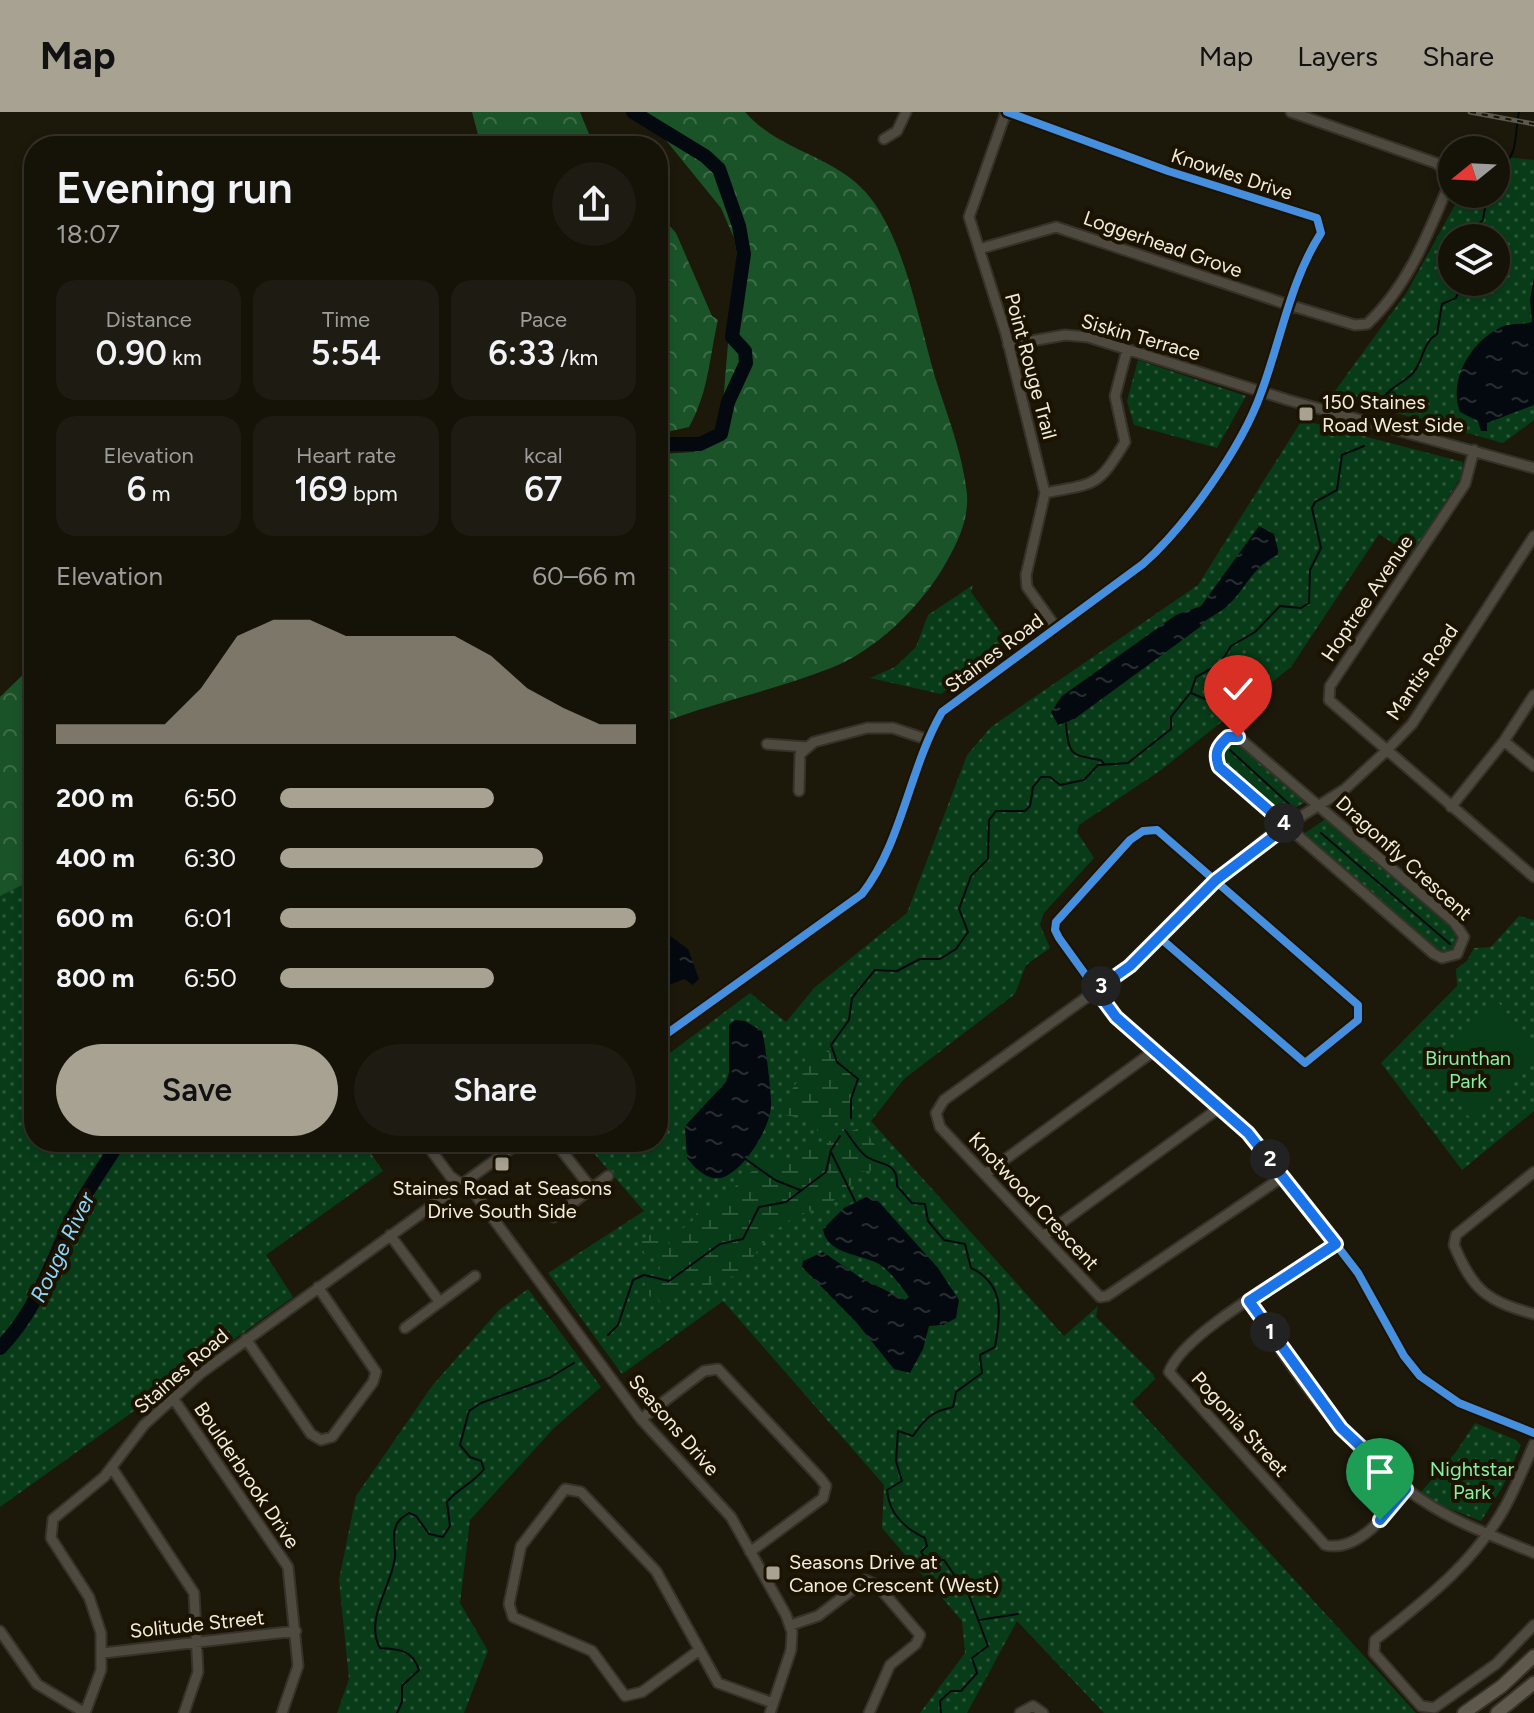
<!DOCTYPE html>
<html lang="en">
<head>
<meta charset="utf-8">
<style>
  body { margin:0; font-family:Figtree,sans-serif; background:#1e1b12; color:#f1f3f6; height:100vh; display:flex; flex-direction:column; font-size:30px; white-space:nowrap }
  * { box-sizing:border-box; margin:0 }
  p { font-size:26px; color:#9d9e9c }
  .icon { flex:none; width:44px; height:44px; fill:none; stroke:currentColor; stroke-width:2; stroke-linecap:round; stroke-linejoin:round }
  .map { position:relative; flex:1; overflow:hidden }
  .drawer { position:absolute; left:24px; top:24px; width:644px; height:1016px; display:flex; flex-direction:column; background:#151208; border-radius:32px; box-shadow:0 4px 12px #0003,0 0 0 2px #343229 }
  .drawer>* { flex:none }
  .needle { width:52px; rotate:252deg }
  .controls { position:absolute; left:1438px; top:24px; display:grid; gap:16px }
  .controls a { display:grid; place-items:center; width:72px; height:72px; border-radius:50%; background:#151208; box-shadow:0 4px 12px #0003,0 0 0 2px #343229; font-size:40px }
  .pin { position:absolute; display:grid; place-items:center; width:68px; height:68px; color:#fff; margin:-82px -34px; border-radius:50% 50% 50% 0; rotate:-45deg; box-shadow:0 0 8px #0007 }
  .pin .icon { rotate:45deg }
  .km { position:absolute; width:40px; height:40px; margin:-20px; border-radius:50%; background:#222; color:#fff; font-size:22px; line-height:40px; text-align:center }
  .round { display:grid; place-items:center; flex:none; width:84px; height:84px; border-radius:42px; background:#1e1b12 }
  .summary { display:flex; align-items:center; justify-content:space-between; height:136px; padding:0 32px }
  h1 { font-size:44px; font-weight:600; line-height:60px }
  .stats { display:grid; grid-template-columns:repeat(3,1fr); gap:12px; height:136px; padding:8px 32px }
  .stats div { display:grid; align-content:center; border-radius:20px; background:#1e1b12; text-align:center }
  .stats b { font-size:34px; font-weight:600 }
  .stats small { font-size:22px; font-weight:400 }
  .stats p { font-size:22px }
  .chart { height:224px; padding:16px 32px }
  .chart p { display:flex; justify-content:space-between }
  .chart svg { width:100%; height:144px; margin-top:8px; fill:#a8a293; opacity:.7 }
  .primary-button { display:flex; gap:16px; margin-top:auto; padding:16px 32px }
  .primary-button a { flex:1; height:92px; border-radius:48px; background:#a8a293; color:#111; font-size:32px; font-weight:600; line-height:92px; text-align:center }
  .primary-button a+a { background:#1e1b12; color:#f1f3f6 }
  ul { padding:0 32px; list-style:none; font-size:26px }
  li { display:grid; grid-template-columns:128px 96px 1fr; align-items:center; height:60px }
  li i { height:20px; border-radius:10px; background:#a8a293 }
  header { display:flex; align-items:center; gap:48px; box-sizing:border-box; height:112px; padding:0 40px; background:#a8a293; color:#111 }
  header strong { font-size:38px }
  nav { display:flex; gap:44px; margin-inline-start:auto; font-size:28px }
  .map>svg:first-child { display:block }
  .grass { fill:url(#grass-dots); fill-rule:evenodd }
  .forest { fill:url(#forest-crowns) }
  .wetland { fill:url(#wetland-marsh) }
  .garden { fill:#083c19 }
  .water { fill:url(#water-ripples) }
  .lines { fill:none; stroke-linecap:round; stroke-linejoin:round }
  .stream { stroke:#03090f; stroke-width:2 }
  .river { stroke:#03090f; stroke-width:14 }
  .minor-casing { stroke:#363229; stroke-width:13 }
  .major-casing { stroke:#363229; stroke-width:16 }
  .minor { stroke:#4e4a40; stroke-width:9 }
  .major { stroke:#5f584c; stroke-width:12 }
  .rail-casing { stroke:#5c584e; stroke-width:5 }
  .rail { stroke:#1b1200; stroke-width:2; stroke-dasharray:6; stroke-linecap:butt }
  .cycleway-casing { stroke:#1b1200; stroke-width:13 }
  .cycleway { stroke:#468fdf; stroke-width:8 }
  .route-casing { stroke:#fff; stroke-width:16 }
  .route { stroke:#1a73e8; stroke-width:10 }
  .poi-dot { fill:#a8a293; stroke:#1b1200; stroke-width:3 }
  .labels { text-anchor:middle; stroke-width:8; stroke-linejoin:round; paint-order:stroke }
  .street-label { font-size:20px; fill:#f3eddd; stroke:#1b1200 }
  .poi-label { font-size:20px; fill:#f3eddd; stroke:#1b1200; text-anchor:start }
  .park-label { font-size:20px; fill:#86f29f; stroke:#1b1200 }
  .water-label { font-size:22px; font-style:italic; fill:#8cd5fd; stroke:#1b1200 }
</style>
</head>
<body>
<header>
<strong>Map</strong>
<nav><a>Map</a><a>Layers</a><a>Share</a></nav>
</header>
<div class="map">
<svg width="1534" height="1601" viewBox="0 0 1534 1601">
  <defs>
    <pattern id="grass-dots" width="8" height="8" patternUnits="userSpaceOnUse" patternTransform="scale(2)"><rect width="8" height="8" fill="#083c19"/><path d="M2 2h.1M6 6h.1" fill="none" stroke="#2c583a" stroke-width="1.8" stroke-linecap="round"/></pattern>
    <pattern id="forest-crowns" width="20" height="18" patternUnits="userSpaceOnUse" patternTransform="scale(2)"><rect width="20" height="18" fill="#1b5329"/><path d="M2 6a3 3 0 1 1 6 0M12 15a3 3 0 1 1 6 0" fill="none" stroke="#3d6c48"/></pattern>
    <pattern id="wetland-marsh" width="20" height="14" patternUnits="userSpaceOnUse" patternTransform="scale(2)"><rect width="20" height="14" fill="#083c19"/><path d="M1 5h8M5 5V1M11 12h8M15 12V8" fill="none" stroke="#2c583a"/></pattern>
    <pattern id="water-ripples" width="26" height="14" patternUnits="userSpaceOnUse" patternTransform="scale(2)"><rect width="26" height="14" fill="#03090f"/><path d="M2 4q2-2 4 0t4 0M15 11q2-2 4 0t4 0" fill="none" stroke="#282d32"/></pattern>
  </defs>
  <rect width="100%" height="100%" fill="#1c180a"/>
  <!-- grass -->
  <path class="grass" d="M1496 44 1534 48V308L1503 331 1332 283 1407 180 1461 82H1496ZM1452 126H1496V170H1452Z
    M1138 248 1246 284 1217 336 1134 313 1127 289Z
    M1302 308 1463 350 1461 365 1411 443 1379 422 1291 555 1161 658 1079 713 1077 720 1094 746 1043 802 1040 813 1050 836 1026 853 1015 882 904 967 871 1009 1064 1224 1098 1194 1096 1205 1153 1262 1155 1267 1132 1290 1416 1601H1104L1017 1509 967 1601H920L965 1541 962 1509 882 1416 884 1373 723 1189 622 1262 548 1161 644 1099 584 1030H658V950L750 881 786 910 815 875 907 801 967 643 991 615 1198 473Z
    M973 473 971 480 1009 532 941 582 870 566 895 555 916 535 928 503Z
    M1231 628H1237L1307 689 1281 704 1220 651 1222 633Z
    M1327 706 1455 816 1459 833 1451 841H1441L1302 723Z
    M34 728V1030H363L383 1059 266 1143 293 1185 0 1395V756Z
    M1519 804 1534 808V999L1462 1058 1381 951 1457 874 1456 857 1467 849 1474 836 1491 835Z
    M528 1177 601 1275 554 1316 470 1408 460 1491 488 1539 464 1601H337L349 1567 339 1468 356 1384 432 1274 499 1198Z
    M1475 1311 1516 1328 1521 1333 1503 1374 1481 1409 1435 1391 1421 1380 1456 1340Z"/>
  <!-- forest -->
  <path class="forest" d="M472 0H580L594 34H481Z
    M643 0H745C782 42 839 43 872 88 906 134 919 210 935 265 947 302 963 343 967 382 969 409 956 434 943 456 919 496 875 539 831 556 775 578 715 590 658 612V342L694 340 714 325 722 304 729 219 740 160 734 126 721 96Z
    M658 101 676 121 712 204 718 208C709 246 709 279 689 315L658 322Z
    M34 552V767L0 784V585Z"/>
  <!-- wetland -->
  <path class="wetland" d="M818 936 834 943 858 967 851 987V1006L835 1011 831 1021 819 1026 817 1033 827 1034 826 1028 831 1029 843 1014 848 1020 863 1015 874 1032 886 1041 881 1046 883 1057 860 1060 851 1073 825 1096H816L790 1108 770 1122 739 1164 719 1166 707 1176 699 1170 678 1173 665 1190H660L656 1182 650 1185 642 1164 661 1168 659 1148 654 1143 644 1141 641 1129 658 1118 672 1135 674 1122 691 1111 700 1096 719 1094 727 1082 763 1049 799 1045 819 1025 815 1008 784 1003 786 986 806 957 804 941Z"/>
  <!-- garden -->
  <path class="garden" d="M1498 890 1534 935V952L1469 1005 1426 949Z"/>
  <!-- water -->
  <path class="water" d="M1534 165V293L1487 311V319H1481L1478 309 1460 300C1448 269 1470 230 1501 215 1510 211 1522 213 1532 210L1530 188Z
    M1259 414 1274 422 1279 442C1249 457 1247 477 1225 496 1215 504 1208 504 1200 515L1073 608 1058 613 1051 600 1062 584 1176 503 1201 494Z
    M658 815 688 837 699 867 693 873 684 867 669 873 658 869Z
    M735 908 745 909 762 919C765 929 772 983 771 994 770 1016 745 1057 724 1065 709 1071 695 1056 687 1046L685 1014 726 970 729 961V913Z
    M868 1084 879 1090 938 1156 959 1188 956 1206 943 1213 929 1214 923 1237 910 1261 894 1257 856 1210 802 1155 803 1149 823 1140 861 1166 905 1188 909 1185C901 1174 890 1159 879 1152 861 1142 826 1142 823 1117L844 1096Z"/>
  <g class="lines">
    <!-- stream -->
    <path class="stream" d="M1496 57C1520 47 1514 22 1519 0
      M1465 126 1483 108 1487 82
      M1382 288C1389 275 1403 272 1413 261 1424 248 1422 231 1437 222L1442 192 1456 186 1459 179 1452 170
      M1191 581 1205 587
      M1066 612C1069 644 1071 643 1101 648L1104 652
      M1230 638 1289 692
      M34 667 30 677 34 691
      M1321 721 1450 832
      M851 1006V987L858 967 837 950 831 933 849 908 852 886 875 858 897 859 920 847H940L956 837 968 820 959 797 971 764 988 747 989 708 996 699H1025L1030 694 1033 675 1041 665H1050L1060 673 1084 668 1098 653 1128 651 1171 617V605L1191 580 1196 565 1220 552 1231 534 1255 520 1280 494 1301 496 1309 491 1310 458 1321 436 1312 396 1315 390 1337 378 1342 343 1364 334
      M845 1018C851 1026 858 1039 867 1045 882 1054 898 1049 897 1074L912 1091 925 1092 928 1109 944 1128 965 1132 971 1156C1005 1172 1001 1202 995 1235L980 1243 982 1261 956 1280 953 1295C933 1299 925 1306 913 1324L898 1319 896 1349 902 1369 887 1378C889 1402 904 1416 925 1426L927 1434 921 1440 926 1447 944 1448 955 1464 964 1470 988 1534 972 1546 977 1561 961 1579H951L940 1589 941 1601
      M831 1040 855 1089
      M744 1046 775 1068 800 1078
      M608 1223 618 1213 633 1168 644 1163 669 1169 720 1132 743 1127 759 1095 786 1090 826 1060 831 1038 840 1024
      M979 1508 1018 1502
      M397 1601 402 1590V1574L419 1558C413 1538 399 1537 380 1536 364 1507 392 1474 395 1445 396 1434 391 1425 396 1414 399 1407 403 1405 409 1401L416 1404 429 1422 443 1425 450 1414 447 1390C458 1376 474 1371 484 1357L481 1349 470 1345 460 1333 469 1299 481 1291 549 1266 574 1251"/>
    <!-- river -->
    <path class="river" d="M633 0 705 44 719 57 739 114 744 142 732 225 745 239 746 251 728 290 721 322 700 332H658
      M0 1236C38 1197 50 1152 73 1105 86 1079 104 1055 119 1030"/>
    <!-- minor casing -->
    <g class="minor-casing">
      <path id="minor" d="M1006 0 969 105 1006 222 1045 381 1026 463 1027 475 1055 514
        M884 27 897 19 906 0
        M979 137 1056 115 1289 193 1355 213 1367 212C1408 174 1428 122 1449 72V62L1436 51 1291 0
        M1008 233 1065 223 1088 225 1288 288 1534 356
        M1474 338 1465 372 1330 574 1329 588 1534 765
        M1045 381C1096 371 1097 376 1125 330L1115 284 1127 238
        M1228 625H1238L1454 810 1464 825 1457 842 1442 846 1434 842 1219 655C1214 641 1217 635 1228 625Z
        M1504 629 1534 654
        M767 632 806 635
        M799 679 800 642 814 630 867 616H893L926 627
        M1451 695 1504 629 1534 583
        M1159 825 1305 951 1358 908V893L1157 718 1143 719 1130 728 1056 810 1055 818 1059 826 1116 905 1248 1021 1268 1044 1358 1161 1404 1244 1420 1264 1459 1291 1534 1321
        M658 928 862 782C902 731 909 657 942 600L1143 452C1186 414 1242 335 1261 281 1281 228 1290 169 1321 121L1317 106 1168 59 1007 0
        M425 1030 450 1064 475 1082 641 1307 731 1405 786 1503 792 1520 791 1538 770 1601
        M555 1030 591 1076
        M1534 1060 1456 1123 1454 1133C1473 1179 1487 1189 1534 1202
        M985 1062 1154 939
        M1284 1064 1107 1184 1100 1185 940 1015 936 1001 944 988 1130 854 1188 793 1268 725 1345 677 1385 640 1412 612 1534 424
        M554 1105 608 1064
        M390 1123 439 1189
        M1043 1124 1219 996
        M1336 1132C1296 1160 1184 1219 1169 1260L1325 1433C1358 1441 1388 1401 1406 1377
        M1249 1189C1296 1265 1355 1348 1433 1395 1464 1414 1501 1427 1534 1441
        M405 1216 475 1164
        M246 1227 311 1322 321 1328 332 1325 373 1270 376 1260 318 1175
        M173 1286 288 1455 298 1554 282 1601
        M641 1307 704 1259 718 1257 820 1366 826 1374 823 1386 750 1440
        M1534 1332C1525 1353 1516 1375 1505 1395 1474 1451 1424 1489 1375 1528L1374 1541 1421 1594 1434 1596 1496 1552 1534 1513
        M112 1356 194 1481 198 1560 184 1601
        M791 1513 818 1504 865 1468 877 1473 920 1523 916 1532 890 1553 869 1601
        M0 1519 37 1572 85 1601
        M698 1539 642 1580 625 1584 592 1539 513 1505 509 1492 521 1434 565 1377 581 1380 656 1459 718 1571 773 1591
        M103 1541 296 1519
        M85 1601 101 1558V1521L89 1485 51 1426 53 1407 104 1365 144 1313 201 1261 520 1030
        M1020 1601 1033 1594 1043 1601"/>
    </g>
    <!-- major casing -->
    <g class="major-casing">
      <path id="major" d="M1464 1601 1502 1574 1534 1544
        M1497 1601 1534 1571"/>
    </g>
    <!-- minor -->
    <use href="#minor" class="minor"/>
    <!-- major -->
    <use href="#major" class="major"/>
    <!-- rail casing -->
    <g class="rail-casing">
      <path id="rail" d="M1470 0 1534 12"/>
    </g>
    <!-- rail -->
    <use href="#rail" class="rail"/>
    <!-- cycleway casing -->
    <g class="cycleway-casing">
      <path id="cycleway" d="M1159 825 1305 951 1358 908V893L1157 718 1143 719 1130 728 1056 810 1055 818 1059 826 1116 905 1248 1021 1268 1044 1358 1161 1404 1244 1420 1264 1459 1291 1534 1321
        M658 928 862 782C902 731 909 657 942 600L1143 452C1186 414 1242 335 1261 281 1281 228 1290 169 1321 121L1317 106 1168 59 1007 0"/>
    </g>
    <!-- cycleway -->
    <use href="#cycleway" class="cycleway"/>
  </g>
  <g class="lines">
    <!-- route casing -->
    <g class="route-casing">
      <path id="route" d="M1238 625H1228C1217 635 1214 641 1219 655L1287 714 1216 768 1130 854 1096 878 1116 905 1248 1021 1336 1132 1249 1189 1341 1316 1406 1377 1380 1408"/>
    </g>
    <!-- route -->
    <use href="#route" class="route"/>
  </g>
  <!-- markers -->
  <g class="poi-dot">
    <rect x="1298" y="294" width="16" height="16" rx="4"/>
    <rect x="494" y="1044" width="16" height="16" rx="4"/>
    <rect x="765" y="1453" width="16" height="16" rx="4"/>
  </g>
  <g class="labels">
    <!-- street labels -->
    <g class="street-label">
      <text transform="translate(1232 62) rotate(18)" y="7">Knowles Drive</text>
      <text transform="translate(1163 132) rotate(19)" y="7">Loggerhead Grove</text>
      <text transform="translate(1141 225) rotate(16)" y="7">Siskin Terrace</text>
      <text transform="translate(1031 254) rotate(75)" y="7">Point Rouge Trail</text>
      <text transform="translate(1367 486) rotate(-56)" y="7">Hoptree Avenue</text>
      <text transform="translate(994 541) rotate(-37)" y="7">Staines Road</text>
      <text transform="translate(1422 560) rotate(-56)" y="7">Mantis Road</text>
      <text transform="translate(1404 746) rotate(42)" y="7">Dragonfly Crescent</text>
      <text transform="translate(1034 1089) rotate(47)" y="7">Knotwood Crescent</text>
      <text transform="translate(181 1259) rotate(-41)" y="7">Staines Road</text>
      <text transform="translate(1240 1312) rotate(48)" y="7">Pogonia Street</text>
      <text transform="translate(674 1313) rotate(49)" y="7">Seasons Drive</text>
      <text transform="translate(247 1363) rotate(56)" y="7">Boulderbrook Drive</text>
      <text transform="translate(197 1512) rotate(-6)" y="7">Solitude Street</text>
    </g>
    <!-- poi labels -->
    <g class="poi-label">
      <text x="1322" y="297">150 Staines<tspan x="1322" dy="23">Road West Side</tspan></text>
      <text x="502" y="1083" text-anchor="middle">Staines Road at Seasons<tspan x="502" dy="23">Drive South Side</tspan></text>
      <text x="789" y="1457">Seasons Drive at<tspan x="789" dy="23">Canoe Crescent (West)</tspan></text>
    </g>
    <!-- park labels -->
    <g class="park-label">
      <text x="1468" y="953">Birunthan<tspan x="1468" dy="23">Park</tspan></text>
      <text x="1472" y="1364">Nightstar<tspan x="1472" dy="23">Park</tspan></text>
    </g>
    <!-- water labels -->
    <g class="water-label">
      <text transform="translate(62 1135) rotate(-64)" y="8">Rouge River</text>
    </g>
  </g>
</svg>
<div class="controls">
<a><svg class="needle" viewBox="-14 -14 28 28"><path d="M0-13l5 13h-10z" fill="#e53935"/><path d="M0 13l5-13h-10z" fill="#9d9e9c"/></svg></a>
<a><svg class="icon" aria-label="layers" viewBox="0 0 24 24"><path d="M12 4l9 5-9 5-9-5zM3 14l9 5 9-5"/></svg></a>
</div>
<div class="pin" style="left:1380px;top:1408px;background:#1e9e55"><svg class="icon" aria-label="arrive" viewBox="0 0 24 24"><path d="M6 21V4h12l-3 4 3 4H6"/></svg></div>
<div class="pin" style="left:1238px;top:625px;background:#d93025"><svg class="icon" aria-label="check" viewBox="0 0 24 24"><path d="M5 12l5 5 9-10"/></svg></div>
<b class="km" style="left:1270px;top:1220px">1</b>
<b class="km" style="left:1270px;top:1047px">2</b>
<b class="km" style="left:1101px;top:874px">3</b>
<b class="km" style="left:1284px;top:711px">4</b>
<section class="drawer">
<div class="summary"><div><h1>Evening run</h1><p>18:07</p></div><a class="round"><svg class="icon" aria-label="share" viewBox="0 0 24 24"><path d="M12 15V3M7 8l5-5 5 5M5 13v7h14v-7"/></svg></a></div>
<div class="stats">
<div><p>Distance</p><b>0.90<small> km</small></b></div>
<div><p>Time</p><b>5:54</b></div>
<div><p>Pace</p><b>6:33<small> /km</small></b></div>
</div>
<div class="stats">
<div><p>Elevation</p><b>6<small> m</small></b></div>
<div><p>Heart rate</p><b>169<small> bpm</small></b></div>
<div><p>kcal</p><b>67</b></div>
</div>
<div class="chart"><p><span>Elevation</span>60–66 m</p>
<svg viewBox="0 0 160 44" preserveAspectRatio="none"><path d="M0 44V38L10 38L20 38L30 38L40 27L50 11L60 6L70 6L80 11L90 11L100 11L110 11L120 17L130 27L140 33L150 38L160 38V44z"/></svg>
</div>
<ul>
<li><b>200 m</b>6:50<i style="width:60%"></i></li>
<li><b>400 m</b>6:30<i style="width:74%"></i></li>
<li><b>600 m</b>6:01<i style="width:100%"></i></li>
<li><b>800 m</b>6:50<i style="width:60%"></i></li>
</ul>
<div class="primary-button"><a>Save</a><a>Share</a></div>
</section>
</div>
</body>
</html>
